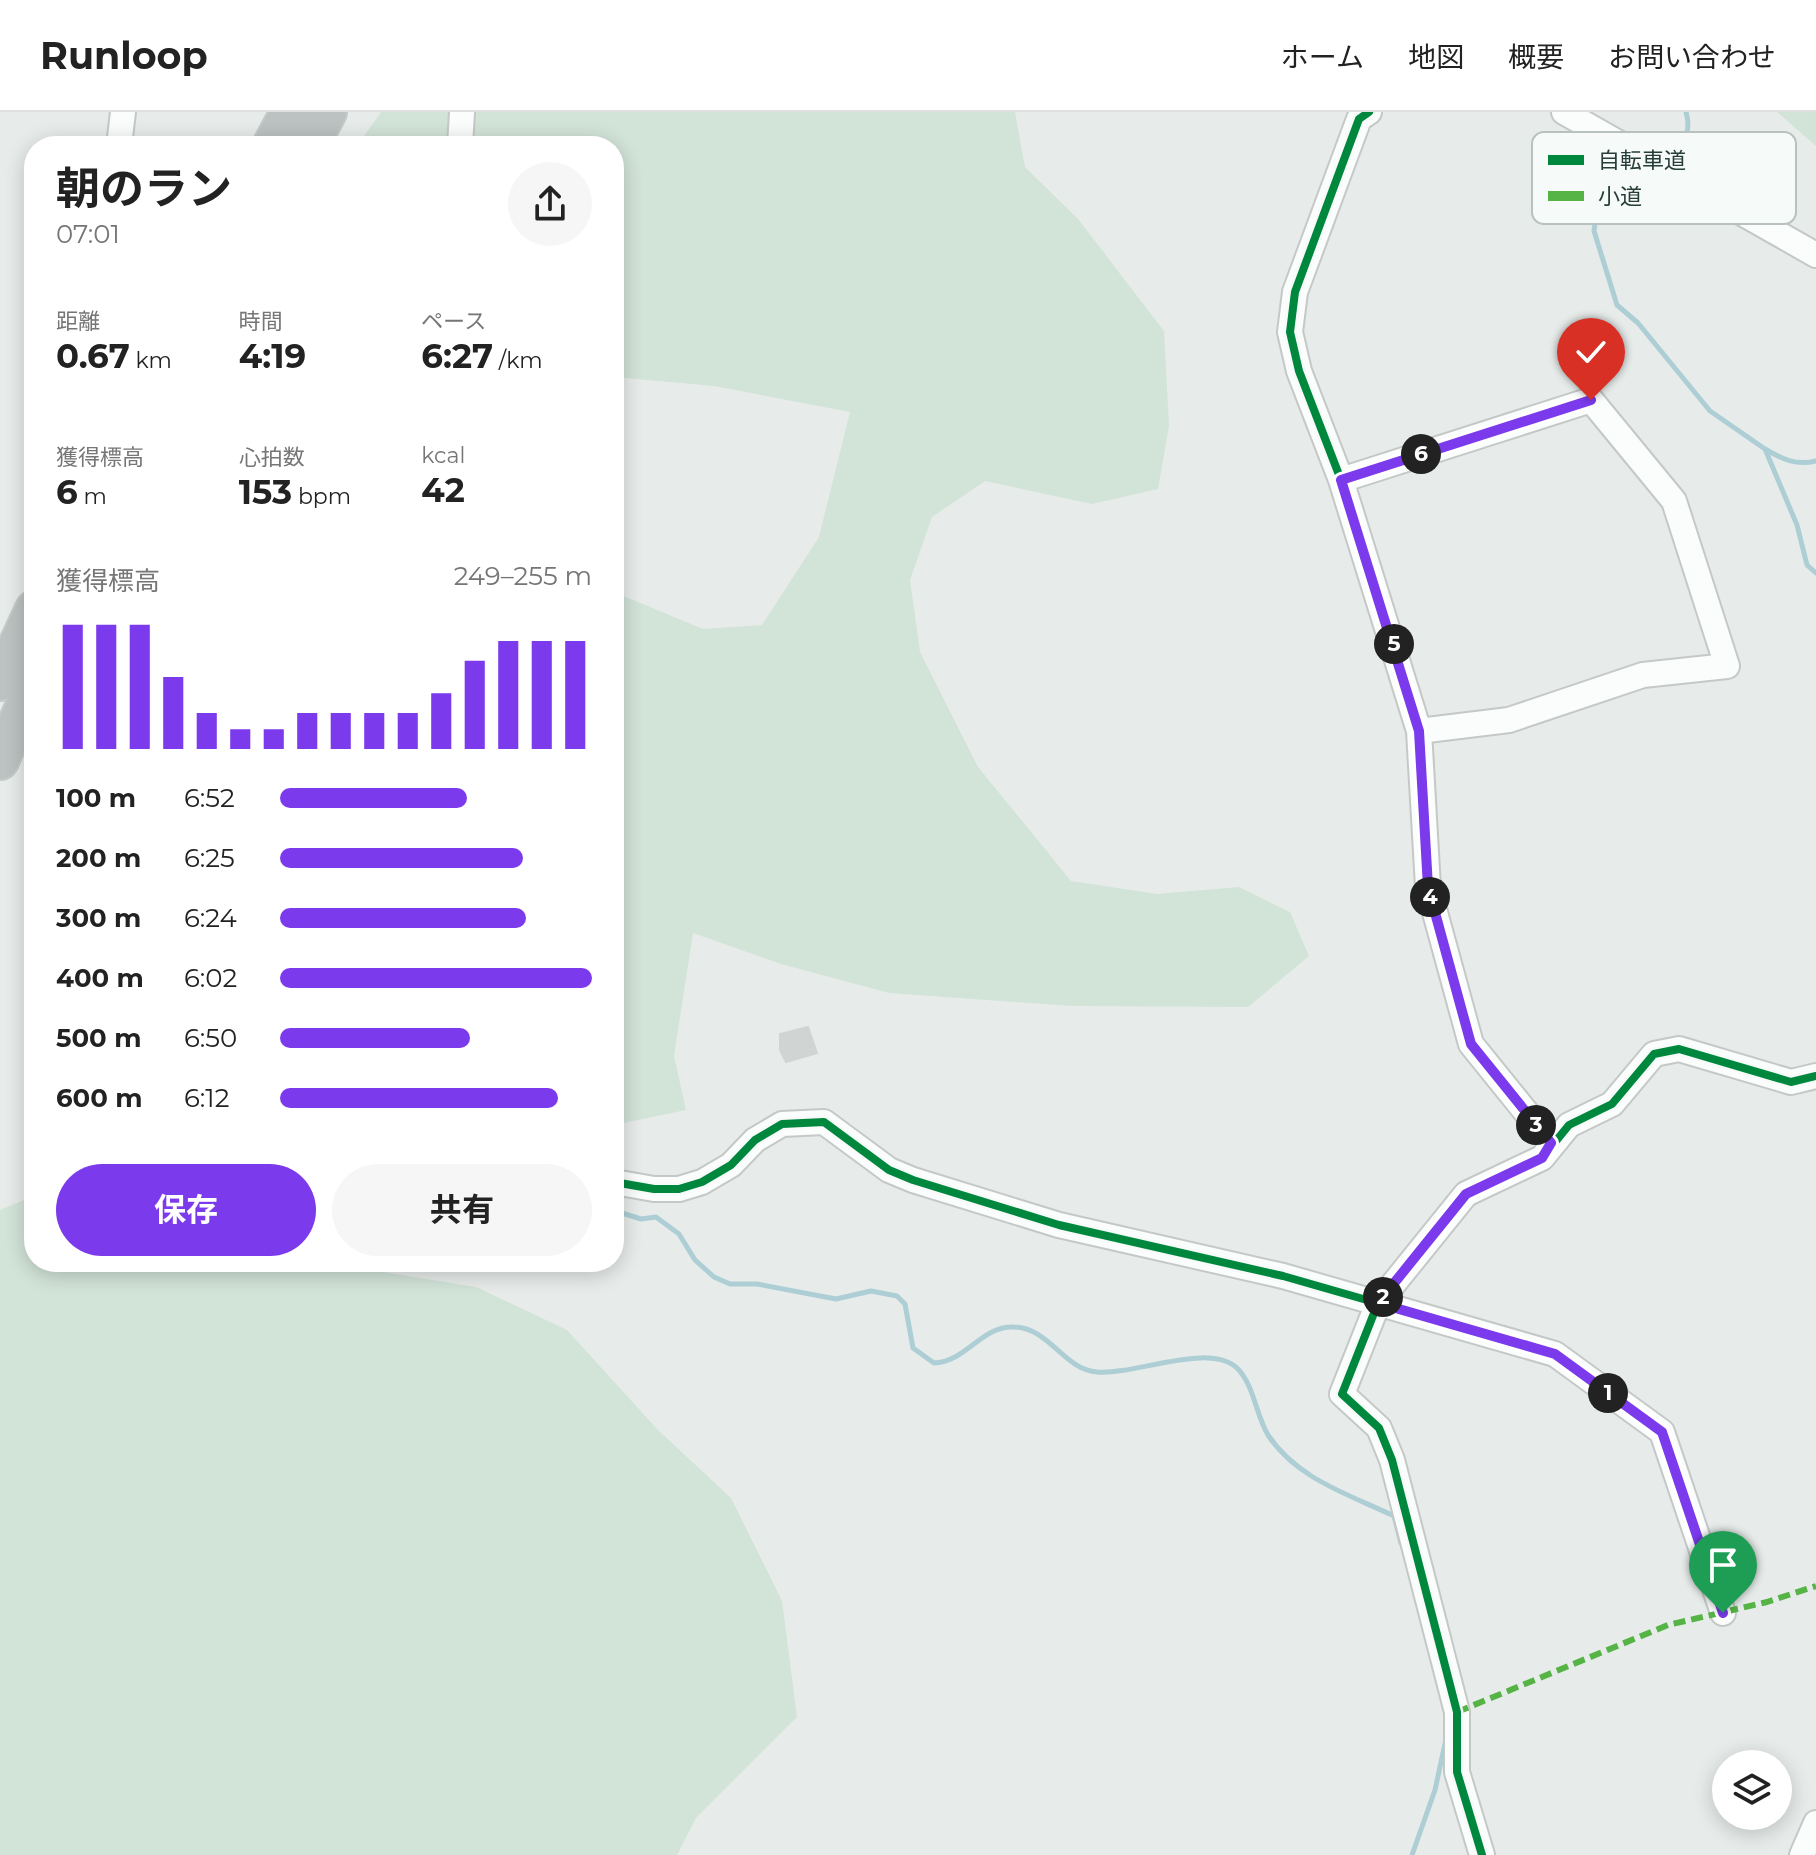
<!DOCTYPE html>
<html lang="ja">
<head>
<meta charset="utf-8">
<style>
  body { margin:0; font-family:Montserrat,"Noto Sans JP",sans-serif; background:#f6f6f6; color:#222; height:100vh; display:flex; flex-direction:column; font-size:30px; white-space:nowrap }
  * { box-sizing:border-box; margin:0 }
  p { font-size:26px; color:#767676 }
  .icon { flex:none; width:44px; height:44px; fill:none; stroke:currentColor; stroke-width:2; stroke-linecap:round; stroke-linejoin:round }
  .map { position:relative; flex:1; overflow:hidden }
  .sheet { position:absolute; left:24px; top:24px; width:600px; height:1136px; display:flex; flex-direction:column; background:#fff; border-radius:32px; box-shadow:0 4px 20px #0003 }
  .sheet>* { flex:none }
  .fabs { position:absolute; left:1712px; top:1638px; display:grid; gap:16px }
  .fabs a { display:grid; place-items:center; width:80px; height:80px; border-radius:50%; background:#fff; box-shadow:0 4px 20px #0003; font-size:40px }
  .pin { position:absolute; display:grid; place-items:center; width:68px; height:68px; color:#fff; margin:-82px -34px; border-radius:50% 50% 50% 0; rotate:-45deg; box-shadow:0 0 8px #0007 }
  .pin .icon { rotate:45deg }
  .km { position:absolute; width:40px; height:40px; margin:-20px; border-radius:50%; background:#222; color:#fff; font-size:22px; line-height:40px; text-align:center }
  .round { display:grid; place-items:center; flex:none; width:84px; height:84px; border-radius:42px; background:#f6f6f6 }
  .overview { display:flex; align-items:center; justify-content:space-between; height:136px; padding:0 32px }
  h1 { font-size:44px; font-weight:700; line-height:60px }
  .figures { display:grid; grid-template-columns:repeat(3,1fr); gap:12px; height:136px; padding:8px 32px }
  .figures div { display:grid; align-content:center }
  .figures b { font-size:34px; font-weight:700 }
  .figures small { font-size:22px; font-weight:400 }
  .figures p { font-size:22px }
  .chart { height:224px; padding:16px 32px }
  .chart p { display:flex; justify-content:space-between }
  .chart svg { width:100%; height:144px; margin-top:8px; stroke:#7c3aed; stroke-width:6 }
  .action { display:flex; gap:16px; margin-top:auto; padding:16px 32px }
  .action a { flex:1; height:92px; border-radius:48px; background:#7c3aed; color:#fff; font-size:32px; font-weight:700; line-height:92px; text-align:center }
  .action a+a { background:#f6f6f6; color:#222 }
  ul { padding:0 32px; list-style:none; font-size:26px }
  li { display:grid; grid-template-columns:128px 96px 1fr; align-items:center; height:60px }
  li i { height:20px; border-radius:10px; background:#7c3aed }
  header { display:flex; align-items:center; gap:48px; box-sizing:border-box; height:112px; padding:0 40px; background:#fff; border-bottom:2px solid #e0e0e0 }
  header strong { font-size:38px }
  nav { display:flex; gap:44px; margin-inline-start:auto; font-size:28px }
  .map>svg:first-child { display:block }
  .green { fill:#d2e3d8 }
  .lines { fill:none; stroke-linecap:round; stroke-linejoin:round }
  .stream { stroke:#adced4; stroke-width:5 }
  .building { fill:#d0d4d3; stroke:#d0d5d3; stroke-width:2 }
  .minor-casing { stroke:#c4c9c7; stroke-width:28 }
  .highway-casing { stroke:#c3cac8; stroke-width:40 }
  .minor { stroke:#fbfcfc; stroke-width:24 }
  .highway { stroke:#bcc2c1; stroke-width:36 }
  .quiet { stroke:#56b346; stroke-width:6; stroke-dasharray:12 6; stroke-linecap:butt }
  .cycleway-casing { stroke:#f6faf8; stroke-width:13 }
  .cycleway { stroke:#00873e; stroke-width:8 }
  .route-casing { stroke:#fff; stroke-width:16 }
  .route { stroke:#7c3aed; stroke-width:10 }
  .key { fill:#f6faf8; stroke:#b8c1be; stroke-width:2 }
  .key-label { font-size:22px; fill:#263d38 }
</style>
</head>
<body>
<header>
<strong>Runloop</strong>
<nav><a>ホーム</a><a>地図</a><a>概要</a><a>お問い合わせ</a></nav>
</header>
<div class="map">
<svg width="1816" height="1743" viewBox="0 0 1816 1743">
  <rect width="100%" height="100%" fill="#e7ecea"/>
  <!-- green -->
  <path class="green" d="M381 0H1015L1025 55 1078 107 1164 219 1169 314 1158 377 1092 392 985 369 932 405 910 468 920 540 978 655 1071 769 1157 782 1239 775 1290 800 1309 844 1248 895 1072 894 889 881 781 852 693 821 674 944 686 998 614 1013V480L703 517 762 513 819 425 850 300 714 274 614 265V34H357Z
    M1777 0H1816V34Z
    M34 1084V1150H321L476 1175 567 1218 658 1318 731 1386 782 1489 797 1605 696 1706 677 1743H0V1098Z"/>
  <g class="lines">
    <!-- stream -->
    <path class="stream" d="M1662 46C1681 32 1693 25 1686 0
      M1643 55 1597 96 1594 119 1617 193 1638 211 1710 299 1765 337 1797 413 1807 453 1816 461
      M1765 337C1782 347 1796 354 1816 349
      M622 1101 641 1107 656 1105 679 1122 695 1148 714 1165 730 1172H757L836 1187 871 1179 897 1184 905 1192 913 1236 934 1251C966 1250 982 1213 1014 1215 1050 1216 1064 1258 1097 1260 1137 1263 1210 1229 1238 1257 1254 1274 1256 1303 1268 1323 1297 1367 1348 1382 1394 1404L1401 1431
      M1412 1743 1435 1678 1446 1627"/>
  </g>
  <!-- building -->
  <path class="building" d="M808 915 817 941 786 950 780 938V922Z"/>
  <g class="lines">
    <!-- minor casing -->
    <g class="minor-casing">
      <path id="minor" d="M1369 0 1359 7 1295 180 1290 220 1299 259 1341 368 1419 619 1428 775 1471 932 1551 1031
        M1564 0 1816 143
        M119 34 123 0
        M460 34 462 0
        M1341 368 1591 288 1674 389 1727 554 1643 563 1509 608 1419 619
        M614 1070 654 1077H679L702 1070 731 1053 755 1028 782 1012 824 1010 889 1058 913 1068 1059 1113 1283 1164 1555 1242 1662 1320 1723 1501
        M1482 1743 1457 1660V1600L1392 1348 1379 1316 1342 1282 1378 1191 1466 1082 1542 1046 1569 1013 1612 992 1654 942 1679 937 1791 970 1816 964
        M1802 1743 1816 1711"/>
    </g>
    <!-- highway casing -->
    <g class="highway-casing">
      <path id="highway" d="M271 34 289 0
        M310 34 328 0
        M0 570 34 497
        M0 649 34 572"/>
    </g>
    <!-- minor -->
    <use href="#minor" class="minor"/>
    <!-- highway -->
    <use href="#highway" class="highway"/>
    <!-- quiet -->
    <path class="quiet" d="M1457 1600 1668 1513 1767 1490 1816 1474"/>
    <!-- cycleway casing -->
    <g class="cycleway-casing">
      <path id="cycleway" d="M1369 0 1359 7 1295 180 1290 220 1299 259 1341 368 1419 619 1428 775 1471 932 1551 1031
        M614 1070 654 1077H679L702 1070 731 1053 755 1028 782 1012 824 1010 889 1058 913 1068 1059 1113 1283 1164 1555 1242 1662 1320 1723 1501
        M1482 1743 1457 1660V1600L1392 1348 1379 1316 1342 1282 1378 1191 1466 1082 1542 1046 1569 1013 1612 992 1654 942 1679 937 1791 970 1816 964"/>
    </g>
    <!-- cycleway -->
    <use href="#cycleway" class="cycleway"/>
  </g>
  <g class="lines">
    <!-- route casing -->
    <g class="route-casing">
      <path id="route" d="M1591 288 1341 368 1419 619 1428 775 1471 932 1551 1031 1542 1046 1466 1082 1378 1191 1555 1242 1662 1320 1723 1501"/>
    </g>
    <!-- route -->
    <use href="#route" class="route"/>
  </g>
  <!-- legend -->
  <rect x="1532" y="20" width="264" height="92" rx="12" class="key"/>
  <rect x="1548" y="43" width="36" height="10" fill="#00873e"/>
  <rect x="1548" y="79" width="36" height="10" fill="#56b346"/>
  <g class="key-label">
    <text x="1598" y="56">自転車道</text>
    <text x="1598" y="92">小道</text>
  </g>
</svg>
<div class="fabs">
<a><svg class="icon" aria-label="layers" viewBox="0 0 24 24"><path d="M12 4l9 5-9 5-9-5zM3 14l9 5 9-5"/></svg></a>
</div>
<div class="pin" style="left:1723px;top:1501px;background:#1e9e55"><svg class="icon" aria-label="arrive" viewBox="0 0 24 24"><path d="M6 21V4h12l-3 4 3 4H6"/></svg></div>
<div class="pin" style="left:1591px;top:288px;background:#d93025"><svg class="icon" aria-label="check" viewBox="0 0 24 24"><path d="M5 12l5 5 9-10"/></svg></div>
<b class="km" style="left:1608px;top:1281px">1</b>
<b class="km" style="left:1383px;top:1185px">2</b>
<b class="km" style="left:1536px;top:1013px">3</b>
<b class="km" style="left:1430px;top:785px">4</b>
<b class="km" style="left:1394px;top:532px">5</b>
<b class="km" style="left:1421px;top:342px">6</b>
<section class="sheet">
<div class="overview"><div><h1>朝のラン</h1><p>07:01</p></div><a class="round"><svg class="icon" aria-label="share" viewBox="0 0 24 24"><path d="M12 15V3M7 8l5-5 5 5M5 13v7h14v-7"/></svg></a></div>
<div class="figures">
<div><p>距離</p><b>0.67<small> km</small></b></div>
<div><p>時間</p><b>4:19</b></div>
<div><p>ペース</p><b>6:27<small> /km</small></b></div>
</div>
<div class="figures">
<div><p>獲得標高</p><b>6<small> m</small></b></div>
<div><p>心拍数</p><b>153<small> bpm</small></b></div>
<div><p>kcal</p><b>42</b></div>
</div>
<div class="chart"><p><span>獲得標高</span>249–255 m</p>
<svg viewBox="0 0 160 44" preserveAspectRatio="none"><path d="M5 44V6M15 44V6M25 44V6M35 44V22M45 44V33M55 44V38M65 44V38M75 44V33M85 44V33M95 44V33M105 44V33M115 44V27M125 44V17M135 44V11M145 44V11M155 44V11"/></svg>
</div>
<ul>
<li><b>100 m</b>6:52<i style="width:60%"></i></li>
<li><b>200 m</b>6:25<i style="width:78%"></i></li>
<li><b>300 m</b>6:24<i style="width:79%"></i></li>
<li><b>400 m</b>6:02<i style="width:100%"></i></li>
<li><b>500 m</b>6:50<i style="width:61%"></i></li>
<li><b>600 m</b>6:12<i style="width:89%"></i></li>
</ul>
<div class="action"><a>保存</a><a>共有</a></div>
</section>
</div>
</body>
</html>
